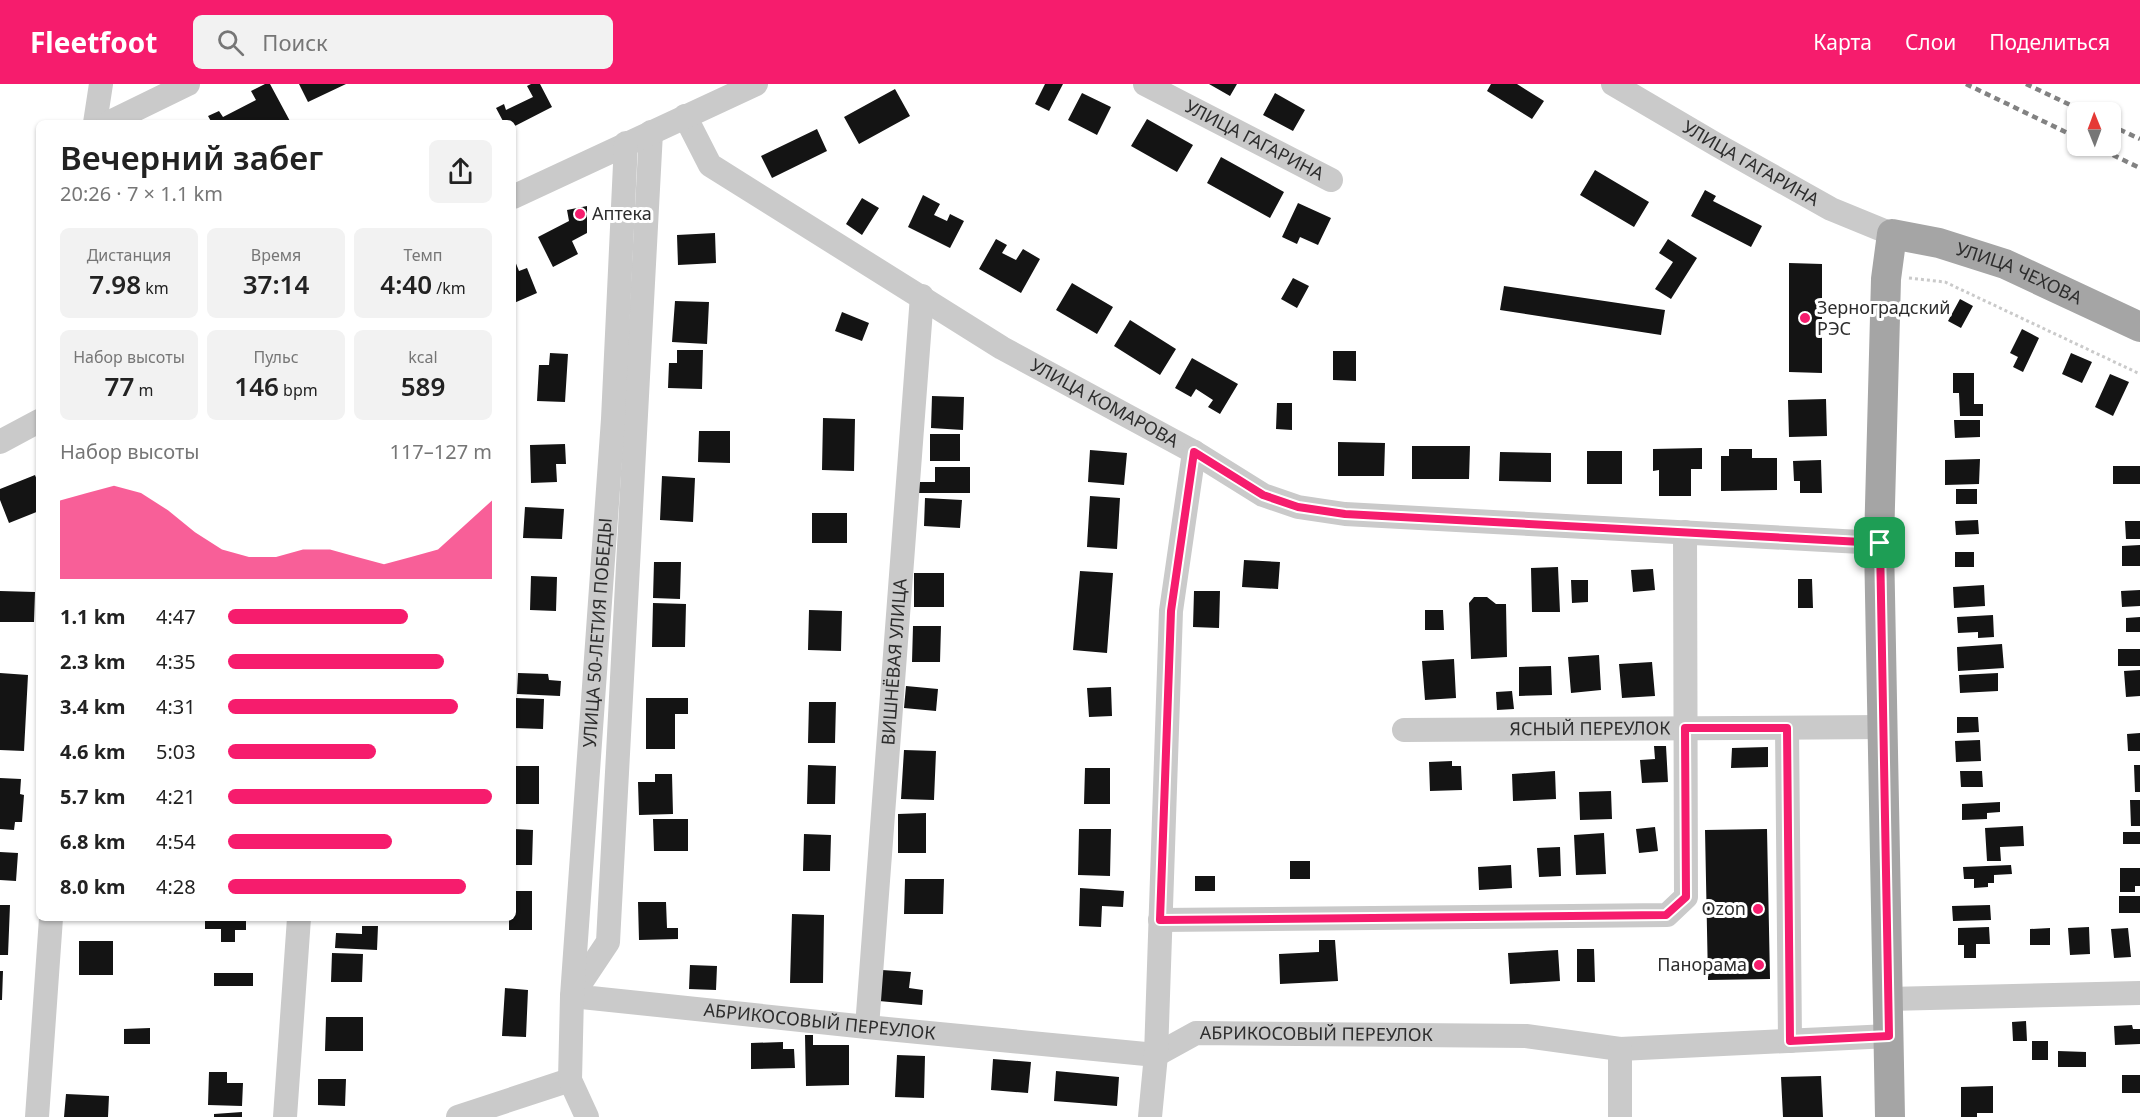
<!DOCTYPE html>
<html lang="ru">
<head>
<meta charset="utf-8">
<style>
  body { margin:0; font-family:"Noto Sans",sans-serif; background:#f2f2f2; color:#222; height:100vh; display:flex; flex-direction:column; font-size:22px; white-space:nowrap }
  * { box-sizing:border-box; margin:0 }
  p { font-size:20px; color:#767676 }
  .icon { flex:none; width:33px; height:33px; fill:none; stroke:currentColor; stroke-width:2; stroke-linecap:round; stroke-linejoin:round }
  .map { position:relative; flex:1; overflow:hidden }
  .sheet { position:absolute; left:36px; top:36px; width:480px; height:801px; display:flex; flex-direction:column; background:#fff; border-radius:9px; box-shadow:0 2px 4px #0004 }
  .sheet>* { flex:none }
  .needle { width:39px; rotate:359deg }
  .fabs { position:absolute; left:2067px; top:18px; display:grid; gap:12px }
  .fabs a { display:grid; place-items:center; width:54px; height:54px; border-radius:9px; background:#fff; box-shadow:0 2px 4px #0004; font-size:30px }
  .pin { position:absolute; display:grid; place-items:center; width:51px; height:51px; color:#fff; margin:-26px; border-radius:12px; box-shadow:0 3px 9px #0006 }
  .round { display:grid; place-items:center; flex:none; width:63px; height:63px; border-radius:9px; background:#f2f2f2 }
  .overview { display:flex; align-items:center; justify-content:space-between; height:102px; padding:0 24px }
  h1 { font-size:33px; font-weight:600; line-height:45px }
  .metrics { display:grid; grid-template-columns:repeat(3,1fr); gap:9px; height:102px; padding:6px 24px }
  .metrics div { display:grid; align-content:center; border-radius:9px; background:#f2f2f2; text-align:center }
  .metrics b { font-size:26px; font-weight:600 }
  .metrics small { font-size:16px; font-weight:400 }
  .metrics p { font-size:16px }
  .chart { height:168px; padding:12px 24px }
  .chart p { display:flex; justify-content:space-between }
  .chart svg { width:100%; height:108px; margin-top:6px; fill:#f61c6d; opacity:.7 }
  ul { padding:0 24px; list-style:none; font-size:20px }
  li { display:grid; grid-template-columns:96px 72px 1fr; align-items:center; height:45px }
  li i { height:15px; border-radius:8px; background:#f61c6d }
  header { display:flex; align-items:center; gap:36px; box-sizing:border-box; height:84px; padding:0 30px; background:#f61c6d; color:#fff }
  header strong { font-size:28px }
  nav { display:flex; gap:33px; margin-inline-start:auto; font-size:21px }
  .search { width:420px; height:54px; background:#f2f2f2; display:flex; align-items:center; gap:15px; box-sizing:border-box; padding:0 21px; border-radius:9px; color:#767676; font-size:22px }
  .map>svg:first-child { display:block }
  .building { fill:#141414 }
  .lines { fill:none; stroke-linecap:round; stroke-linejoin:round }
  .path { stroke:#cacaca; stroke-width:3; stroke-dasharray:3 3; stroke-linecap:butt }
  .minor { stroke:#cacaca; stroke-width:24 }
  .major { stroke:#a5a5a5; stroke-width:30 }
  .rail { stroke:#828282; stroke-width:4.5; stroke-dasharray:6 4.5; stroke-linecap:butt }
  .route-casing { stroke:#fff; stroke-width:12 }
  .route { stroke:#f61c6d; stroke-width:8 }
  .poi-dot { fill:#f61c6d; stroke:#fff; stroke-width:2 }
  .labels { text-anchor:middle; stroke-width:6; stroke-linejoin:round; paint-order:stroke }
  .street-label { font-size:18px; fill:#2d2d2d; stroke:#fff }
  .poi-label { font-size:18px; fill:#2d2d2d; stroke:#fff; text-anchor:start }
</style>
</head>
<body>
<header>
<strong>Fleetfoot</strong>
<div class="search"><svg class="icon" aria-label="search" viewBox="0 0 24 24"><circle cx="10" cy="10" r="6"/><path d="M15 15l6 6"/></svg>Поиск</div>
<nav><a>Карта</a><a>Слои</a><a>Поделиться</a></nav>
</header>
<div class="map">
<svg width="2140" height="1033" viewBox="0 0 2140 1033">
  <rect width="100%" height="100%" fill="#fff"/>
  <!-- building -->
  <path class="building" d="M265 0H270L291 39H212L208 32 219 27 223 33 256 16 251 7Z
    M299 0H346L308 18Z
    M531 0H540L552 23 513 43V39H504L496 24 504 20 506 26 533 13 527 2Z
    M1045 0H1063L1049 27 1035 20Z
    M1209 0H1237L1230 12Z
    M1491 0H1517L1544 17 1532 35 1487 7Z
    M895 5 910 32 859 60 844 33Z
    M1082 9 1111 23 1097 51 1068 36Z
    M1275 9 1305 26 1293 47 1263 31Z
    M1147 35 1193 61 1177 88 1131 62Z
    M817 45 827 67 772 94 761 72Z
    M1221 73 1284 108 1270 134 1207 99Z
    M1595 86 1649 118 1634 143 1580 111Z
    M1705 106 1716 112 1713 117 1762 142 1751 163 1691 132Z
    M923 111 940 120 934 131 947 137 950 130 964 137 950 164 908 143Z
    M862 114 879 124 862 151 846 140Z
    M1298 119 1331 134 1318 161 1300 153 1297 160 1282 153Z
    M587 122V149L572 157 578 170 553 183 538 153 569 137 567 126Z
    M715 149 716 179 678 181 677 151Z
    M996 155 1007 161 1002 169 1016 176 1023 165 1040 175 1021 209 979 185Z
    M1668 155 1697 174 1671 215 1655 205 1673 178 1659 169Z
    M513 172 519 187 527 184 537 209 514 219Z
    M1789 179 1822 180V289L1789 288Z
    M1293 194 1309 202 1297 224 1281 215Z
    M1072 199 1113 223 1097 250 1056 226Z
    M1504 202 1665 226 1661 251 1500 226Z
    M1960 215 1973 222 1961 244 1948 237Z
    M675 217 709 218 707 260 672 258Z
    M842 228 869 239 862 257 835 247Z
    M1130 236 1176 265 1160 291 1114 262Z
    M2022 245 2039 254 2023 288 2013 283 2018 273 2010 269Z
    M677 266H703L702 305 668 304 669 279H677Z
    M1333 267H1356V297L1333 296Z
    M550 269 568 270 565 318 537 317 539 281H549Z
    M2071 269 2092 278 2082 299 2062 290Z
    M1192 274 1238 300 1220 330 1208 323 1213 316 1196 305 1191 313 1175 304Z
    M1953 289H1974V320H1983V332H1960L1959 309H1953Z
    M2110 290 2129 298 2113 332 2095 323Z
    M932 312 964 313 963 346 931 344Z
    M1826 315 1827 352 1789 353 1788 316Z
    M1277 319H1292V346L1276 345Z
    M823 334 855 335 854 387 822 386Z
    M1954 336H1980V353L1955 354Z
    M699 347H730V379L698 378Z
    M930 350H960V377H930Z
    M1338 358 1385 359 1384 392H1338Z
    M565 360 566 380H556L557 398 531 399 530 361Z
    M1412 362H1470L1469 395H1412Z
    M1702 364V385H1691V412H1659V386L1653 387V365Z
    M1729 365H1752V374H1777V406L1721 407V372H1729Z
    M1090 366 1127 369 1124 401 1088 398Z
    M1587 367H1622V400H1587Z
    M1500 368 1551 369V398L1499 397Z
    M1980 375 1979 400 1945 401V376Z
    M1821 376 1822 409H1800V397H1794L1793 377Z
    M2113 382H2140V400H2113Z
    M935 383H970V409H914V398H935Z
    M35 391 39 401V427L9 439 0 416V405Z
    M662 392 695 394 693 438 660 436Z
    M1956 405H1977V420H1956Z
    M1090 412 1120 414 1117 465 1087 463Z
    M925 414 962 416 960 444 924 442Z
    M525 423 564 425 562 455 523 454Z
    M812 429H847V459H812Z
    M1978 436 1979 450 1956 451 1955 437Z
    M2125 437H2140V455H2126Z
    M2140 461V482H2122V462Z
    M1955 468H1974V483H1955Z
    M1244 476 1280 478 1278 505 1242 503Z
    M654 478H681L680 515 653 514Z
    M1558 483 1560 528H1532L1531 484Z
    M1653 485 1655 506 1633 508 1631 486Z
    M1080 487 1113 489 1107 569 1073 566Z
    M914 489H944V523H914Z
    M531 492 557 493 556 527 530 526Z
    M1798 495H1812L1813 524H1798Z
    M1571 496H1588V518L1572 519Z
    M1984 501 1985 522 1954 524 1953 503Z
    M2140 506V522L2122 523 2121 507Z
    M0 507 35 508 34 538H0Z
    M1194 507H1220L1219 544 1193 543Z
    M1474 513H1487L1496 520H1506L1507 573 1471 575 1469 519Z
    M653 519 686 520 685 563H652Z
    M809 526 842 527 841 567 808 566Z
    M1425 526H1443L1444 546H1425Z
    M1993 531 1994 553 1978 554V548L1958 549 1957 533Z
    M2140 533V548H2126V534Z
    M913 542H941L940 578H912Z
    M2002 560 2004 584 1958 587 1957 563Z
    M2118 565H2140V582H2118Z
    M1599 571 1601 606 1571 609 1568 573Z
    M1454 575 1456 614 1425 616 1422 577Z
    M1652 578 1655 612 1622 614 1619 580Z
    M1551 582 1552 611 1519 612V583Z
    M2140 586V612L2126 613 2124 587Z
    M0 589 28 591 24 667 0 666Z
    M518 589 548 590 549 596 561 597 560 612 517 610Z
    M1998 589V607L1960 609 1959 591Z
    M906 602 938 605 936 627 904 624Z
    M1111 603 1112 632 1089 633 1087 604Z
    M1512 607 1514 625 1497 626 1496 608Z
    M515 614 544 615 543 645 514 644Z
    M646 614H688V630H675V665H646Z
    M809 618H836L835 659H808Z
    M1957 633H1978L1979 648 1957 649Z
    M2140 649V667H2128L2127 650Z
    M1980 656 1981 677 1956 678 1955 657Z
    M1654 662H1666L1668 698 1642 699 1640 676 1655 675Z
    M1768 663V683L1731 684 1732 664Z
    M904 666 936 667 934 716 901 715Z
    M1452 677V682H1461L1462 706 1430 707 1429 678Z
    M808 681 836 682 835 720H807Z
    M2134 681H2140V708H2135Z
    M513 682H539V720H513Z
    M1085 684H1110V720H1084Z
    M1555 687 1556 715 1513 717 1512 690Z
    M1960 687H1982L1983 703H1961Z
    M655 690H672L673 730 639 731 638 698H655Z
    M0 694 21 695 20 710 24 711 22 738H15L14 746 0 745Z
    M1611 707 1612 735 1580 736 1579 708Z
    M2130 716H2140V742H2131Z
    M2000 718V728L1987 729V735L1962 736V720Z
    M926 729V769H898V730Z
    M653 735H688V767H654Z
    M2023 742 2024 762 2000 763 2001 777H1987L1985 744Z
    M1655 743 1658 767 1639 769 1636 745Z
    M513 745 533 746 532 781H513Z
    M1079 745H1111L1110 792 1078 791Z
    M1767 745 1770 895 1708 896 1705 746Z
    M2123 748H2140V760H2123Z
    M1604 749 1606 790 1576 791 1574 751Z
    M804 750 831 751 830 787H803Z
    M1560 763 1561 792 1539 793 1537 764Z
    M0 768 18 769 16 797 0 796Z
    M1290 777H1310V795H1290Z
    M1511 781 1512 804 1479 806 1478 783Z
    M2011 781 2012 790 1994 791V799H1988V803L1974 804V795H1964L1963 783Z
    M2120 784H2140V802H2135V808H2120Z
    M1195 792H1215V807H1195Z
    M905 795H944L943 830H904Z
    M1080 804 1124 807 1123 823 1102 822 1101 843 1079 842Z
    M513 807H532V846H509V834H513Z
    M2119 812H2140V829H2119Z
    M638 818H666L667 844H678V855L639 856Z
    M0 821H10L8 871H0Z
    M1990 821 1991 836 1953 837 1952 822Z
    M792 830 824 831 823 899H790Z
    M205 834H246V846H235V858H221V845H205Z
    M362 842H378L377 866 335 864 336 849 362 850Z
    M1989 843 1990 860H1976V874H1964V861H1958V844Z
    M2089 843 2090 870 2070 871 2068 844Z
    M2050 844V861H2030V845Z
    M2128 844 2131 873 2114 874 2111 845Z
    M1319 856H1335L1338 897 1280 900 1279 870 1319 868Z
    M79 857H113V891H79Z
    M1577 865H1594L1595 898H1577Z
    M1558 866 1560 897 1510 900 1508 869Z
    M332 869 363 870 362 898H331Z
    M690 881 717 882 716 906 689 905Z
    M882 886 911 888 909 904 923 906 922 921 879 917Z
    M0 887H3L2 916H0Z
    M214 889H253V902H214Z
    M505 904 528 906 526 953 502 952Z
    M326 933H363V967H325Z
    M2026 937 2027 957H2013L2012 938Z
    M2132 941 2133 945H2140V960L2115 961 2114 942Z
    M150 944V960H124V945Z
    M805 951H813V961H849V1001L806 1002Z
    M2032 957H2048V976H2032Z
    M783 958V965H794L795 984 751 985V959Z
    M2058 967 2086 968V983H2058Z
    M897 971 925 972 924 1014 895 1013Z
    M993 975 1031 978 1028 1009 991 1006Z
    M1056 987 1119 993 1117 1022 1054 1017Z
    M209 988H227V999H243L242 1022 208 1021Z
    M2122 991H2140V1009H2122Z
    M1821 992 1823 1033H1783L1781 993Z
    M318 995H346L345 1022 318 1021Z
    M1993 1002V1029H1977V1033H1961V1003Z
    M66 1010 109 1012 108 1033H64Z
    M242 1028V1033H214V1030Z"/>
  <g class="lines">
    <!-- path -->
    <path class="path" d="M1909 194 1945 198 2140 290"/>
    <!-- minor -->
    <g class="minor">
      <path id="s1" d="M1145 0 1331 96"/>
      <path id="s2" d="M1613 0 1717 61 1831 125 1892 150"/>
      <path id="s3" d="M685 32 710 81 1002 264 1194 368 1263 411 1298 423 1345 430 1879 459"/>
      <path d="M95 39 101 0"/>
      <path d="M108 39 188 0"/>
      <path id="s4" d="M651 48 608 858 572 912 867 943 1156 971 1196 949 1526 952 1620 965 1889 952"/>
      <path d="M513 113 756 0"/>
      <path d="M0 358 39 337"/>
      <path d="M1787 644 1790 957"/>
      <path id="s5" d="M1404 646 1883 643"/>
      <path d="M1160 836 1667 831 1686 813 1685 448"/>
      <path d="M1888 915 2140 909"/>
      <path id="s6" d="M867 943 922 212"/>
      <path d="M1620 965V1033"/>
      <path d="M37 1033 51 834"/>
      <path d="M285 1033 299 834"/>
      <path d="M458 1033 570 996"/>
      <path id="s7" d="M587 1033 570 996 572 912 613 335 626 59"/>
      <path d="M1150 1033 1156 971 1171 527 1194 368"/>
    </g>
    <!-- major -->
    <path class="major" id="s8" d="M1890 1033 1879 459 1886 195 1892 150 1939 159 2005 180 2140 243"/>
    <!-- rail -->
    <path class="rail" d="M1966 0 2078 54
      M2026 0 2085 28
      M2110 41 2140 55
      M2094 62 2140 84"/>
  </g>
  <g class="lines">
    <!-- route casing -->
    <g class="route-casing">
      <path id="route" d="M1194 368 1263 411 1298 423 1345 430 1880 459 1889 952 1790 957 1787 644H1685L1686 813 1666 831 1160 836 1171 527Z"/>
    </g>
    <!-- route -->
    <use href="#route" class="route"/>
  </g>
  <!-- markers -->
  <g class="poi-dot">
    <circle cx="580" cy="130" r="6"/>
    <circle cx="1805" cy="234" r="6"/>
    <circle cx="1758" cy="825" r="6"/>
    <circle cx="1759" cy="881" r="6"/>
  </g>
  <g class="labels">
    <!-- street labels -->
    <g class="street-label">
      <text dy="6" stroke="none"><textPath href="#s1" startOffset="123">УЛИЦА ГАГАРИНА</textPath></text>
      <text dy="6" stroke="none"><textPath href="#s2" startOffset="159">УЛИЦА ГАГАРИНА</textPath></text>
      <text dy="6" stroke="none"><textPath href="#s8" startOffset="1017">УЛИЦА ЧЕХОВА</textPath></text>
      <text dy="6" stroke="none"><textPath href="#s3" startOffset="516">УЛИЦА КОМАРОВА</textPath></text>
      <text dy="6" stroke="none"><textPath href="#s7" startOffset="489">УЛИЦА 50-ЛЕТИЯ ПОБЕДЫ</textPath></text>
      <text dy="6" stroke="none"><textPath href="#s6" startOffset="366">ВИШНЁВАЯ УЛИЦА</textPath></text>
      <text dy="6" stroke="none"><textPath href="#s5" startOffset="186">ЯСНЫЙ ПЕРЕУЛОК</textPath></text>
      <text dy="6" stroke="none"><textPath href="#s4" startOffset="1125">АБРИКОСОВЫЙ ПЕРЕУЛОК</textPath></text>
      <text dy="6" stroke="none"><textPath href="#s4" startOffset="1629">АБРИКОСОВЫЙ ПЕРЕУЛОК</textPath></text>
    </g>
    <!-- poi labels -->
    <g class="poi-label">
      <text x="592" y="136">Аптека</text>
      <text x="1817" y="230">Зерноградский<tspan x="1817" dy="21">РЭС</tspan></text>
      <text x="1746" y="831" text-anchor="end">Ozon</text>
      <text x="1747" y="887" text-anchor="end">Панорама</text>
    </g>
  </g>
</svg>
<div class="fabs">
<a><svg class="needle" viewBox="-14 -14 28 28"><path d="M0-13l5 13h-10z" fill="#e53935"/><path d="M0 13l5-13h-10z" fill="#767676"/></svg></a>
</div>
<div class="pin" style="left:1880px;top:459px;background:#1e9e55"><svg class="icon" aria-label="arrive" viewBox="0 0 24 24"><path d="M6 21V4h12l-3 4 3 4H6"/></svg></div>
<section class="sheet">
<div class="overview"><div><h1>Вечерний забег</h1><p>20:26 · 7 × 1.1 km</p></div><a class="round"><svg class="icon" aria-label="share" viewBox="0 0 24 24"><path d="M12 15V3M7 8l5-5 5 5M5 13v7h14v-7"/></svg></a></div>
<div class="metrics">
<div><p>Дистанция</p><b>7.98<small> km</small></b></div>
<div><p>Время</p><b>37:14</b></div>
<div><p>Темп</p><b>4:40<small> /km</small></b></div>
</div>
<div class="metrics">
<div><p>Набор высоты</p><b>77<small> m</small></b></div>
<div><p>Пульс</p><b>146<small> bpm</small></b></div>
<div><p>kcal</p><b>589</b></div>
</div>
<div class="chart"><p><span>Набор высоты</span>117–127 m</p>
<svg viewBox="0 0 160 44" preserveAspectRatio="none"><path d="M0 44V12L10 9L20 6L30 9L40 16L50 25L60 32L70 35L80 35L90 32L100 32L110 35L120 38L130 35L140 32L150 22L160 12V44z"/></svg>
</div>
<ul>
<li><b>1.1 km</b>4:47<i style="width:68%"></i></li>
<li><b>2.3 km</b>4:35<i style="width:82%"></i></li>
<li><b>3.4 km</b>4:31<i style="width:87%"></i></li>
<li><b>4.6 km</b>5:03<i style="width:56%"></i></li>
<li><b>5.7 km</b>4:21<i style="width:100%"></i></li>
<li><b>6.8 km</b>4:54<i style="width:62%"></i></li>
<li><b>8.0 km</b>4:28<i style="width:90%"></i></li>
</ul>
</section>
</div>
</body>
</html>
